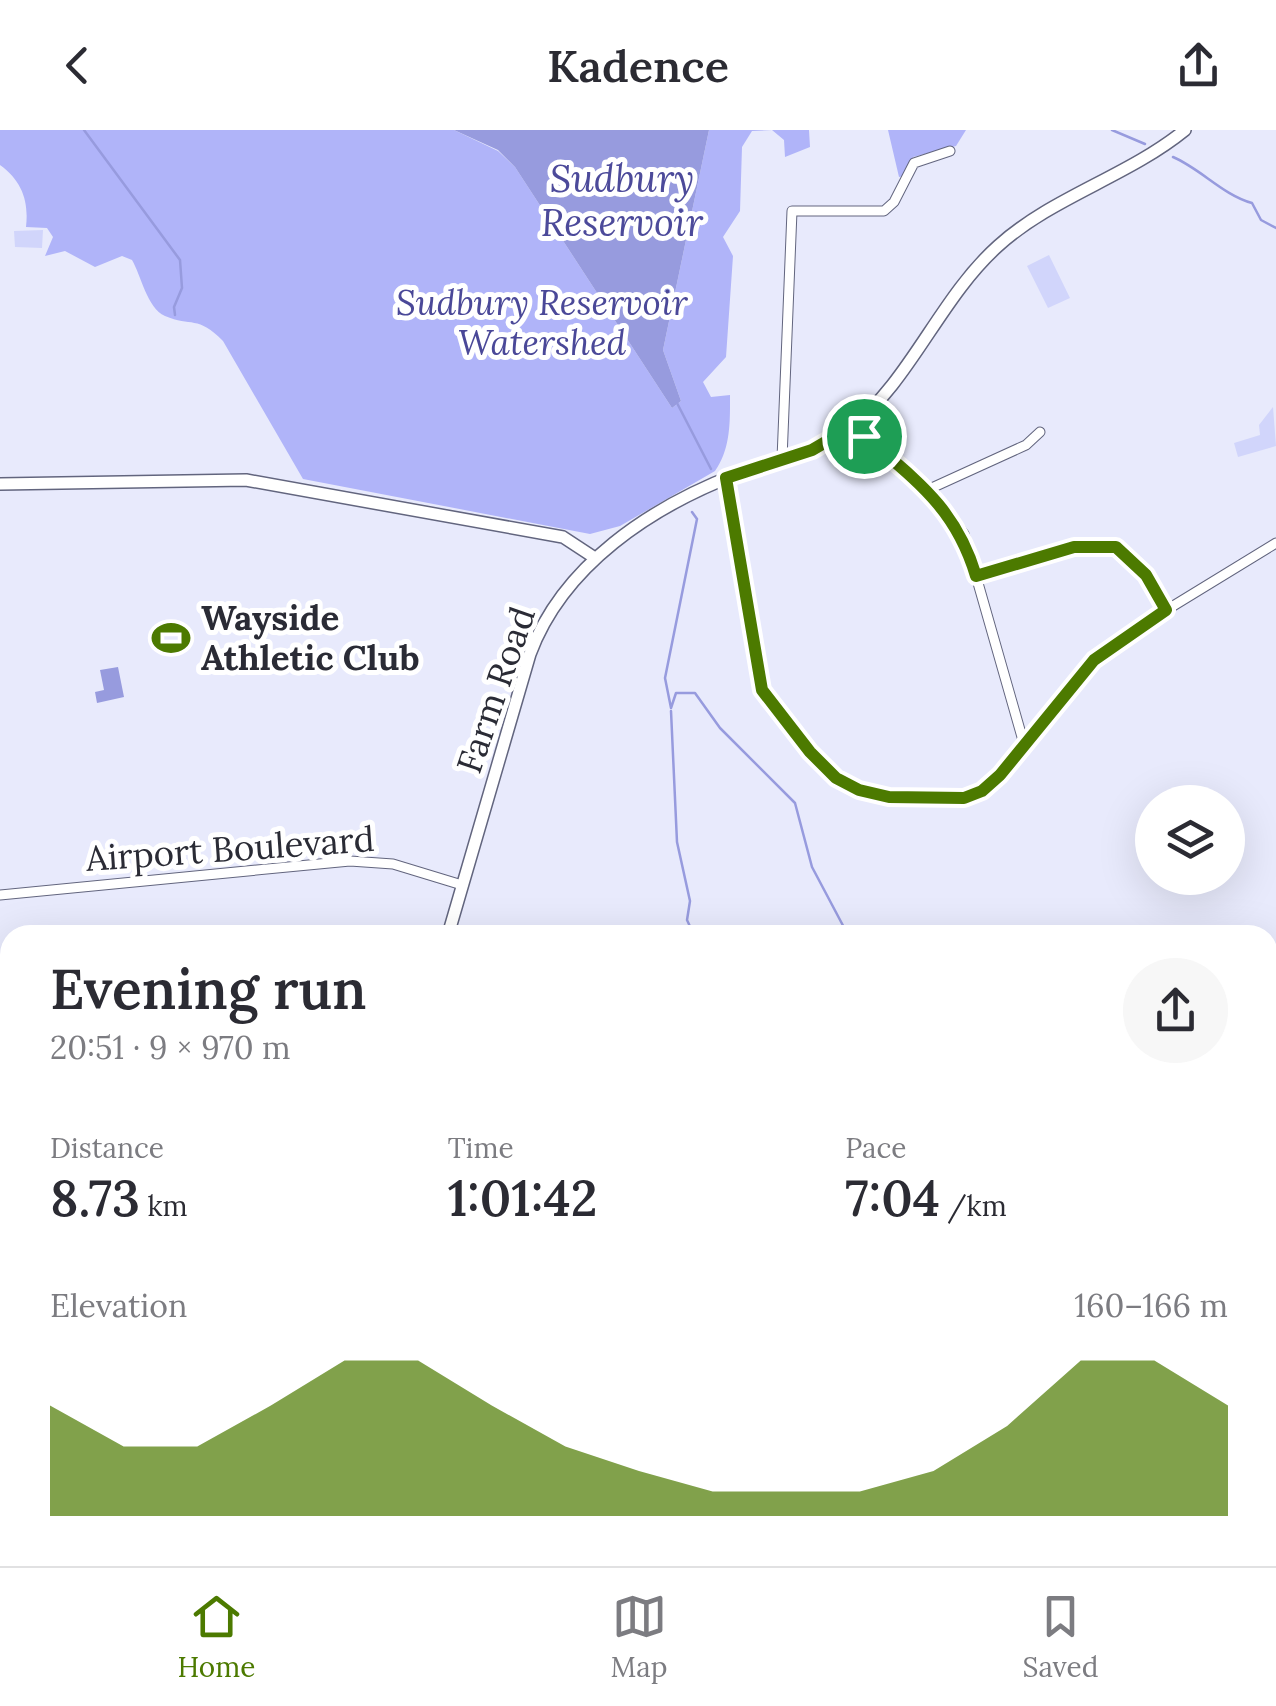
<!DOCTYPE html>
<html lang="en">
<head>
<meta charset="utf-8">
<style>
  body { margin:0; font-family:Lora,serif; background:#f7f7f7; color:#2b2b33; height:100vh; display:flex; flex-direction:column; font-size:38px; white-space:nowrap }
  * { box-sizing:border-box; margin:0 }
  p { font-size:32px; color:#7c7c81 }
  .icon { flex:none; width:55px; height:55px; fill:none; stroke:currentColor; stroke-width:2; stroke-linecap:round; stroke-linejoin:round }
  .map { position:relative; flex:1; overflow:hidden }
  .panel { position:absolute; left:0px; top:795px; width:1278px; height:642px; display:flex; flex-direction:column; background:#fff; border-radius:30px 30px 0 0; box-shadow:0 10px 40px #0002 }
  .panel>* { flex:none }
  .tools { position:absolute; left:1135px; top:655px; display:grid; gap:20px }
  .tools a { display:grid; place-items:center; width:110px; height:110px; border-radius:50%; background:#fff; box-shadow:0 10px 40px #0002; font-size:50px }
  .pin { position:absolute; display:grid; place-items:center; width:85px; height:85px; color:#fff; margin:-42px; border:5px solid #fff; border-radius:50%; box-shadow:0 2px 10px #0007 }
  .round { display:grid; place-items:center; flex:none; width:105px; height:105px; border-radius:52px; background:#f7f7f7 }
  .overview { display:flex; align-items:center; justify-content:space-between; height:170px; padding:0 50px }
  h1 { font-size:55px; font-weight:600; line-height:75px }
  .figures { display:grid; grid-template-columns:repeat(3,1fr); gap:15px; height:170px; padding:10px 50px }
  .figures div { display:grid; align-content:center }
  .figures b { font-size:50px; font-weight:600 }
  .figures small { font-size:28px; font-weight:400 }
  .figures p { font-size:28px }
  .chart { height:280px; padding:20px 50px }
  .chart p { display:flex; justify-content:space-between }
  .chart svg { width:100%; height:180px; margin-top:10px; fill:#4c7a00; opacity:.7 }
  header { display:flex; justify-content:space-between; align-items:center; height:130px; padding:0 50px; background:#fff; font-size:45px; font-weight:600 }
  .tab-bar { display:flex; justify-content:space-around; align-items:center; height:140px; border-top:2px solid #e1e1e2; background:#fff; font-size:28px; color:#7c7c81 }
  .tab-bar a { display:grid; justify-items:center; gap:5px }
  .tab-bar .on { color:#4c7a00 }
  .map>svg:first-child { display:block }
  .green { fill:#d1d5fb }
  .forest { fill:#b0b4f9 }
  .water { fill:#979bde }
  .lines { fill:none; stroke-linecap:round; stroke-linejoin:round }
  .stream { stroke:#979bde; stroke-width:2.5 }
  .minor-casing { stroke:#62657e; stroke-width:11 }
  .tertiary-casing { stroke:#62657e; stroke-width:14 }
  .primary-casing { stroke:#62657e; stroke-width:16 }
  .minor { stroke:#fff; stroke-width:9 }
  .tertiary { stroke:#fff; stroke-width:11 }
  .primary { stroke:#fff; stroke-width:14 }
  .route-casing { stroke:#fff; stroke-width:20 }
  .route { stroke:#4c7a00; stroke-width:12 }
  .labels { text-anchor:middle; stroke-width:10; stroke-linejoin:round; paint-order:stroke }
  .park-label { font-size:35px; font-style:italic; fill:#4a4898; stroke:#fff }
  .poi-label { font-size:35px; font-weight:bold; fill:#2a2b35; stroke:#fff; text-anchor:start }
  .street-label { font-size:35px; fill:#2a2b35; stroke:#fff }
  .water-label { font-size:38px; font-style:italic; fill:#4c4a9a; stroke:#fff }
</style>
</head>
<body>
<header><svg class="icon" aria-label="back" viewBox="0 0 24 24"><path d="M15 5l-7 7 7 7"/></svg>Kadence<svg class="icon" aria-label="share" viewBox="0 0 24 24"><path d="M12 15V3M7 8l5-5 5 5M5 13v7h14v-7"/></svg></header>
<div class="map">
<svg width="1276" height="1436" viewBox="0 0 1276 1436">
  <rect width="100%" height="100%" fill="#e8eafc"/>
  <!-- green -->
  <path class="green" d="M43 100 42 118 15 117 14 101Z
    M1049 125 1070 168 1048 178 1027 136Z
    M1273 277 1276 316 1238 327 1234 313 1260 305 1259 295Z"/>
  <!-- forest -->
  <path class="forest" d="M0 0H454L498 21 515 37 672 278 681 271 663 220 709 0H809L810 17 785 27 784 10 772 0 752 1 742 17 740 81 723 107 733 126 726 227 703 252 711 267 730 265C730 291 731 318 715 341L620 396 590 404 303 349 223 211C198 185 191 197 165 186 147 178 141 145 132 130L122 126 95 137 65 121 45 126 53 107 47 98 26 97C29 71 22 51 0 35Z
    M888 0H966L956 16 913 27 905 46 899 47Z"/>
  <!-- water -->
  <path class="water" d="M454 0H709L663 220 681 271 672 278 515 37 498 20Z
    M118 537 124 567 97 573 95 562 104 560 100 540Z"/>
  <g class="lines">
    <!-- stream -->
    <path class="stream" d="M84 0 180 130 182 158 174 177 175 185
      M1112 0 1145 14
      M1173 27C1201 39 1223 65 1252 73L1261 90 1276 98
      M677 273 711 339
      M692 382 697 389 665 548 671 578 676 563H695L720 598 795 673 812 737 848 805
      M671 581 677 712 690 771 687 790 694 805
      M1268 928 1276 931"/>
    <!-- minor casing -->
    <g class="minor-casing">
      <path id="minor" d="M853 296 945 379 964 404 1024 614
        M782 329 792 81H884L894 72 914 33 950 21
        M726 348 762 560 836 648 859 660 889 667 942 670 982 661 1094 531 1142 495 1276 413
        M925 361 1026 315 1040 302
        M976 446 1097 414 1131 427 1166 480
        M0 765 350 731 393 734 462 755
        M0 1181 10 1176
        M0 1284 10 1294
        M132 1428 138 1436
        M952 1428V1436
        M1149 1428 1165 1436
        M1188 1436H1199"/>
    </g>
    <!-- tertiary casing -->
    <g class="tertiary-casing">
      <path id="tertiary" d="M0 354 246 350 563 407 595 428
        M448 805 530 524C563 435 651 377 737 344 774 329 817 325 849 299 911 251 939 169 998 116 1052 67 1127 47 1185 0"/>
    </g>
    <!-- primary casing -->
    <g class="primary-casing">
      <path id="primary" d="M1268 1148 1276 1149
        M324 1436 331 1428"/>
    </g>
    <!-- minor -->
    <use href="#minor" class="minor"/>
    <!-- tertiary -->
    <use href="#tertiary" class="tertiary"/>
    <!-- primary -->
    <use href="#primary" class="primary"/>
  </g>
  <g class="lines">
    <!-- route casing -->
    <g class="route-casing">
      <path id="route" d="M853 296C909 346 954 372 976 446L1074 417H1116L1146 445 1166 480 1094 530 1000 645 982 661 964 668 889 667 859 660 836 648 810 622 762 560 726 348 812 320Z"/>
    </g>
    <!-- route -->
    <use href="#route" class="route"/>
  </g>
  <!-- icons -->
  <defs>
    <g id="stadium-bare" transform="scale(3)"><path d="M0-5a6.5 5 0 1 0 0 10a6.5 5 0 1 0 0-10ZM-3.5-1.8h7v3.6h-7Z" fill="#4c7a00" stroke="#fff" stroke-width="2.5" paint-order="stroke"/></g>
  </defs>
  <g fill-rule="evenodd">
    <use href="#stadium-bare" x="171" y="508"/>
  </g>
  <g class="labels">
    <!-- park labels -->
    <g class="park-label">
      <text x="542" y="185">Sudbury Reservoir<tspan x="542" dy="40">Watershed</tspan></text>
    </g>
    <!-- poi labels -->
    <g class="poi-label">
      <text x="201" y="500">Wayside<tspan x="201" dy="40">Athletic Club</tspan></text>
    </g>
    <!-- street labels -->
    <g class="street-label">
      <text transform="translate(496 560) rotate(-71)" y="12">Farm Road</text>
      <text transform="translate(230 719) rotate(-4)" y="12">Airport Boulevard</text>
    </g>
    <!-- water labels -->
    <g class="water-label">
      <text x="622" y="62">Sudbury<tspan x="622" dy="44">Reservoir</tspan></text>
    </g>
  </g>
</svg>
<div class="tools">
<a><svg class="icon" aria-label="layers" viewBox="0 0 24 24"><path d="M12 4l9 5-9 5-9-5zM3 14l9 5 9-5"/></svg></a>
</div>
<div class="pin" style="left:864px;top:306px;background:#1e9e55"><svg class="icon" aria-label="arrive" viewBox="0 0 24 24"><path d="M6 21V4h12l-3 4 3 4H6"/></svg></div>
<section class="panel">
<div class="overview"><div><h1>Evening run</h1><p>20:51 · 9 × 970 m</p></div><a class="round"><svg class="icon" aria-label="share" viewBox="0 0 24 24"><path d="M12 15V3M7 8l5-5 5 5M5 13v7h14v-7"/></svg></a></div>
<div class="figures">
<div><p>Distance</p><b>8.73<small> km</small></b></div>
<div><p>Time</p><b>1:01:42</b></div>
<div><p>Pace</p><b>7:04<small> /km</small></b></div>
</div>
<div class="chart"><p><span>Elevation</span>160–166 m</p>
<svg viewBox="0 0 160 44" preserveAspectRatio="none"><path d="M0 44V17L10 27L20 27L30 17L40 6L50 6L60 17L70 27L80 33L90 38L100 38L110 38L120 33L130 22L140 6L150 6L160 17V44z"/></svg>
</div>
</section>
</div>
<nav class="tab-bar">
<a class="on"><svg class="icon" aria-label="home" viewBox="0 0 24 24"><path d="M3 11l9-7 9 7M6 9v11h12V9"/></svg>Home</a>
<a><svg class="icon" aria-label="map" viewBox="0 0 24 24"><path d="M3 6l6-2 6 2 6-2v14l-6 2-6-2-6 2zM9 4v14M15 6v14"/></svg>Map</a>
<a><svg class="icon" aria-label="saved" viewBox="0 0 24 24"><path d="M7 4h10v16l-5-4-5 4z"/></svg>Saved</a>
</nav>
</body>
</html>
